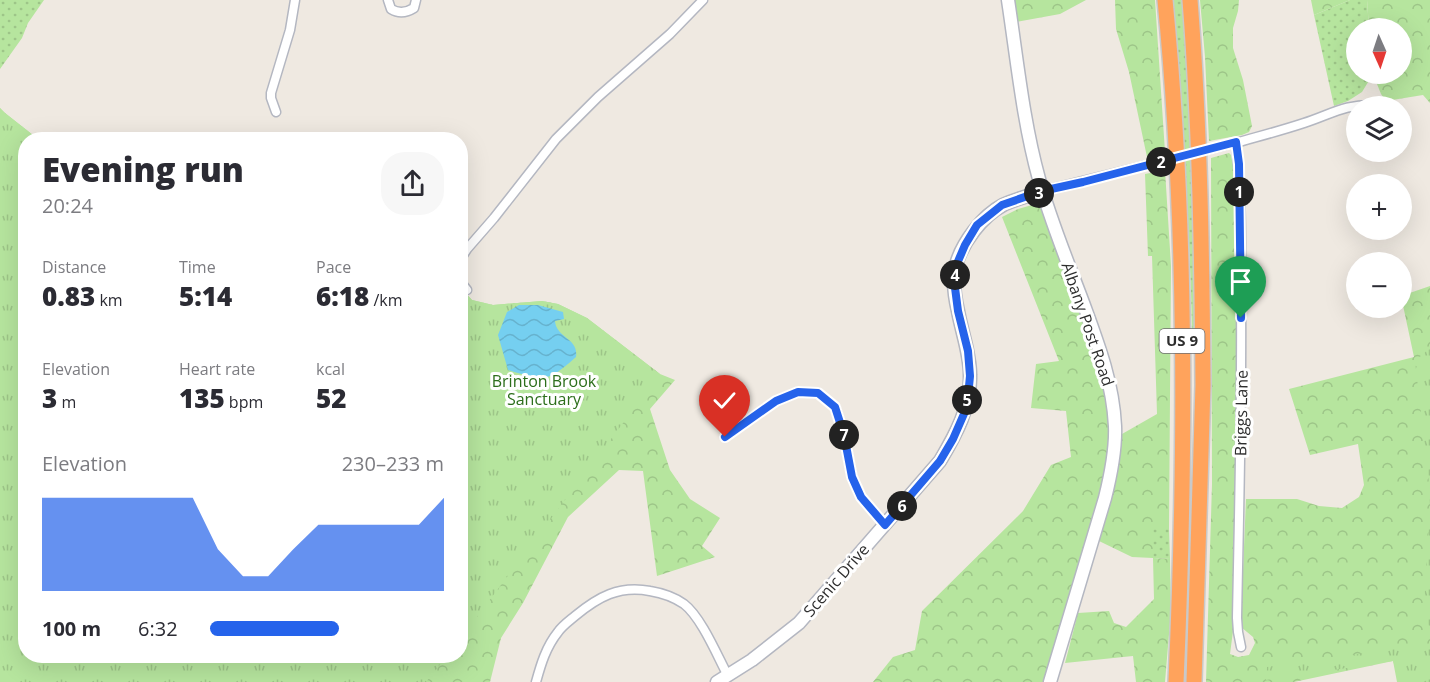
<!DOCTYPE html>
<html lang="en">
<head>
<meta charset="utf-8">
<style>
  body { margin:0; font-family:"Open Sans",sans-serif; background:#f7f7f7; color:#2b2b33; height:100vh; display:flex; flex-direction:column; font-size:22px; white-space:nowrap }
  * { box-sizing:border-box; margin:0 }
  p { font-size:20px; color:#7c7c81 }
  .icon { flex:none; width:33px; height:33px; fill:none; stroke:currentColor; stroke-width:2; stroke-linecap:round; stroke-linejoin:round }
  .map { position:relative; flex:1; overflow:hidden }
  .side { position:absolute; left:18px; top:132px; width:450px; height:531px; display:flex; flex-direction:column; background:#fff; border-radius:24px; box-shadow:0 6px 24px #0002 }
  .side>* { flex:none }
  .needle { width:39px; rotate:177deg }
  .controls { position:absolute; left:1346px; top:18px; display:grid; gap:12px }
  .controls a { display:grid; place-items:center; width:66px; height:66px; border-radius:50%; background:#fff; box-shadow:0 6px 24px #0002; font-size:30px }
  .pin { position:absolute; display:grid; place-items:center; width:51px; height:51px; color:#fff; margin:-62px -26px; border-radius:50% 50% 50% 0; rotate:-45deg; box-shadow:0 0 6px #0007 }
  .pin .icon { rotate:45deg }
  .km { position:absolute; width:30px; height:30px; margin:-15px; border-radius:50%; background:#222; color:#fff; font-size:16px; line-height:30px; text-align:center }
  .round { display:grid; place-items:center; flex:none; width:63px; height:63px; border-radius:24px; background:#f7f7f7 }
  .summary { display:flex; align-items:center; justify-content:space-between; height:102px; padding:0 24px }
  h1 { font-size:33px; font-weight:800; line-height:45px }
  .figures { display:grid; grid-template-columns:repeat(3,1fr); gap:9px; height:102px; padding:6px 24px }
  .figures div { display:grid; align-content:center }
  .figures b { font-size:26px; font-weight:800 }
  .figures small { font-size:16px; font-weight:400 }
  .figures p { font-size:16px }
  .chart { height:168px; padding:12px 24px }
  .chart p { display:flex; justify-content:space-between }
  .chart svg { width:100%; height:108px; margin-top:6px; fill:#2563eb; opacity:.7 }
  ul { padding:0 24px; list-style:none; font-size:20px }
  li { display:grid; grid-template-columns:96px 72px 1fr; align-items:center; height:45px }
  li i { height:15px; border-radius:8px; background:#2563eb }
  .map>svg:first-child { display:block }
  .grass { fill:url(#grass-dots) }
  .forest { fill:url(#forest-crowns) }
  .park { fill:url(#park-tufts) }
  .water { fill:url(#water-waves) }
  .lines { fill:none; stroke-linecap:round; stroke-linejoin:round }
  .street-casing { stroke:#b4b7c1; stroke-width:11 }
  .secondary-casing { stroke:#b4b7c1; stroke-width:15 }
  .highway-casing { stroke:#c9c9c9; stroke-width:18 }
  .street { stroke:#fff; stroke-width:8 }
  .secondary { stroke:#fff; stroke-width:12 }
  .highway { stroke:#ffa35c; stroke-width:15 }
  .street-bridge-casing { stroke:#b4b7c1; stroke-width:11; stroke-linecap:butt }
  .street-bridge { stroke:#fff; stroke-width:8 }
  .route-casing { stroke:#fff; stroke-width:12 }
  .route { stroke:#2563eb; stroke-width:8 }
  .labels { text-anchor:middle; stroke-width:6; stroke-linejoin:round; paint-order:stroke }
  .shield { fill:#fff; stroke:#6d6d6d; stroke-width:1.5 }
  .shield-label { font-size:15px; font-weight:bold; fill:#2e2e2e }
  .street-label { font-size:16px; fill:#2e2e2e; stroke:#fff }
  .park-label { font-size:16px; fill:#2c6e1b; stroke:#fff }
</style>
</head>
<body>
<div class="map">
<svg width="1430" height="682" viewBox="0 0 1430 682">
  <defs>
    <pattern id="grass-dots" width="8" height="8" patternUnits="userSpaceOnUse" patternTransform="scale(1.5)"><rect width="8" height="8" fill="#b6e59e"/><path d="M2 2h.1M6 6h.1" fill="none" stroke="#9dc588" stroke-width="1.8" stroke-linecap="round"/></pattern>
    <pattern id="forest-crowns" width="20" height="18" patternUnits="userSpaceOnUse" patternTransform="scale(1.5)"><rect width="20" height="18" fill="#b6e59e"/><path d="M2 6a3 3 0 1 1 6 0M12 15a3 3 0 1 1 6 0" fill="none" stroke="#9dc588"/></pattern>
    <pattern id="park-tufts" width="24" height="20" patternUnits="userSpaceOnUse" patternTransform="scale(1.5)"><rect width="24" height="20" fill="#b6e59e"/><path d="M3 7l-1-3M5 7V3M7 7l1-3M15 17l-1-3M17 17v-4M19 17l1-3" fill="none" stroke="#9dc588"/></pattern>
    <pattern id="water-waves" width="16" height="10" patternUnits="userSpaceOnUse" patternTransform="scale(1.5)"><rect width="16" height="10" fill="#75cff0"/><path d="M0 5q4-4 8 0t8 0" fill="none" stroke="#66b2ce"/></pattern>
  </defs>
  <rect width="100%" height="100%" fill="#efe9e1"/>
  <!-- grass -->
  <path class="grass" d="M0 0H44L28 23 22 38 0 69Z
    M1171 0H1186L1189 72 1196 343 1192 342C1191 228 1180 114 1171 0Z
    M1350 0H1367L1369 28H1356V74H1373L1362 92 1348 101 1334 106 1314 15Z
    M1153 529H1169L1170 559 1153 558Z"/>
  <!-- forest -->
  <path class="forest" d="M1013 0H1086L1060 14 1016 22Z
    M1115 0H1155L1165 152 1147 157 1129 72 1116 29Z
    M1200 0H1239L1238 11 1233 28V48L1243 80 1252 126 1249 132 1242 135 1209 141 1205 57Z
    M1311 0H1350L1314 15Z
    M1367 0H1430V103L1423 95 1386 101 1381 94 1373 74H1401V28H1369Z
    M0 108 5 113 38 139 26 140V656H460L461 288 472 300 493 305 542 301 558 304 587 318 660 374 675 380 650 409 670 470 690 499 720 518 702 546 715 557 657 576 643 471 619 470 568 517 523 603 501 638 490 682H0Z
    M1229 153 1231 155 1233 166 1237 347 1236 513 1233 631 1230 654 1238 657 1249 655 1255 643 1253 637 1241 627V619L1246 499H1297L1319 506 1342 508 1359 497 1364 485 1358 444 1310 455 1289 389 1414 357 1401 296 1430 286V682H1397L1393 661 1294 682H1206L1212 484 1211 158Z
    M1165 170 1171 266 1169 529H1153V558L1170 559 1171 610 1165 682H1136L1133 656 1065 663 1078 613 1109 611 1114 623 1126 627 1154 599 1153 558 1132 557 1099 541 1115 485 1122 434 1157 414 1152 256H1148L1145 174Z
    M1039 203C1056 255 1080 305 1096 358 1100 371 1106 384 1107 397 1112 431 1107 464 1099 497L1043 682H873L893 657 915 650 922 611 1023 511 1051 465 1071 457 1066 411 1031 408 1036 364 1059 361 1002 217 1018 209Z"/>
  <!-- park -->
  <path class="park" d="M0 108 5 113 38 139 26 140V656H447L426 682H0Z
    M461 288 472 300 493 305 542 301 558 304 587 318 660 374 461 638Z
    M1430 348V629L1427 622 1424 605 1430 506 1429 483 1415 361Z
    M1430 644V682H1400L1393 661 1266 680 1267 667Z"/>
  <!-- water -->
  <path class="water" d="M519 305H538L563 312 564 319 555 321C556 338 579 338 576 357 569 363 556 375 547 377 538 379 517 373 508 370L498 335 507 312Z"/>
  <g class="lines">
    <!-- street casing -->
    <g class="street-casing">
      <path id="street" d="M388 0 391 9C399 14 406 13 414 8L416 0
        M276 112 271 98V93L290 30 295 0
        M1236 143C1242 193 1241 247 1241 298 1242 405 1239 511 1237 618L1238 632 1241 647
        M1232 144C1256 137 1280 131 1304 123 1332 114 1344 104 1375 105
        M1042 191 1143 166
        M460 260 467 249 494 218 556 139 598 97 670 34 703 0
        M460 281 467 290
        M725 437 776 401 798 392 818 393 835 407 844 435 852 477 861 497 885 525
        M536 682C541 664 546 647 558 632 562 626 569 621 575 616 598 597 619 585 650 591 662 593 674 597 684 604 701 617 717 655 727 674"/>
    </g>
    <!-- secondary casing -->
    <g class="secondary-casing">
      <path id="secondary" d="M1008 0C1017 59 1023 121 1039 179 1051 223 1069 265 1085 308 1099 346 1113 384 1115 426 1116 450 1111 474 1105 498L1050 682
        M717 682 752 660 799 623 940 461C956 434 971 407 970 375 970 353 962 333 958 311 955 298 952 279 956 265 962 243 982 216 1003 205 1015 199 1030 196 1042 191"/>
    </g>
    <!-- highway casing -->
    <g class="highway-casing">
      <path id="highway" d="M1165 0C1187 227 1186 455 1176 682
        M1190 0C1200 128 1202 257 1203 385L1194 682"/>
    </g>
    <!-- street -->
    <use href="#street" class="street"/>
    <!-- secondary -->
    <use href="#secondary" class="secondary"/>
    <!-- highway -->
    <use href="#highway" class="highway"/>
    <!-- street-bridge casing -->
    <g class="street-bridge-casing">
      <path id="street-bridge" d="M1143 166 1226 145"/>
    </g>
    <!-- street-bridge -->
    <use href="#street-bridge" class="street-bridge"/>
  </g>
  <g class="lines">
    <!-- route casing -->
    <g class="route-casing">
      <path id="route" d="M725 437 776 401 798 392 818 393 835 407 844 435 852 477 861 497 885 525 940 461 953 439 967 407 970 376 968 351 958 311 954 280 956 266 965 245 977 225 1002 205 1042 191 1083 182 1236 142 1239 164 1241 318"/>
    </g>
    <!-- route -->
    <use href="#route" class="route"/>
  </g>
  <g class="labels">
    <!-- shield labels -->
    <rect class="shield" x="1159.5" y="329" width="45" height="24" rx="4.5"/>
    <g class="shield-label">
      <text x="1182" y="346">US 9</text>
    </g>
    <!-- street labels -->
    <g class="street-label">
      <text transform="translate(1088 324) rotate(71)" y="6">Albany Post Road</text>
      <text transform="translate(1241 413) rotate(-89)" y="6">Briggs Lane</text>
      <text transform="translate(836 580) rotate(-49)" y="6">Scenic Drive</text>
    </g>
    <!-- park labels -->
    <g class="park-label">
      <text x="544" y="387">Brinton Brook<tspan x="544" dy="18">Sanctuary</tspan></text>
    </g>
  </g>
</svg>
<div class="controls">
<a><svg class="needle" viewBox="-14 -14 28 28"><path d="M0-13l5 13h-10z" fill="#e53935"/><path d="M0 13l5-13h-10z" fill="#7c7c81"/></svg></a>
<a><svg class="icon" aria-label="layers" viewBox="0 0 24 24"><path d="M12 4l9 5-9 5-9-5zM3 14l9 5 9-5"/></svg></a>
<a>+</a>
<a>−</a>
</div>
<div class="pin" style="left:1241px;top:318px;background:#1e9e55"><svg class="icon" aria-label="arrive" viewBox="0 0 24 24"><path d="M6 21V4h12l-3 4 3 4H6"/></svg></div>
<div class="pin" style="left:725px;top:437px;background:#d93025"><svg class="icon" aria-label="check" viewBox="0 0 24 24"><path d="M5 12l5 5 9-10"/></svg></div>
<b class="km" style="left:1239px;top:192px">1</b>
<b class="km" style="left:1161px;top:162px">2</b>
<b class="km" style="left:1039px;top:193px">3</b>
<b class="km" style="left:955px;top:275px">4</b>
<b class="km" style="left:967px;top:400px">5</b>
<b class="km" style="left:902px;top:506px">6</b>
<b class="km" style="left:844px;top:435px">7</b>
<section class="side">
<div class="summary"><div><h1>Evening run</h1><p>20:24</p></div><a class="round"><svg class="icon" aria-label="share" viewBox="0 0 24 24"><path d="M12 15V3M7 8l5-5 5 5M5 13v7h14v-7"/></svg></a></div>
<div class="figures">
<div><p>Distance</p><b>0.83<small> km</small></b></div>
<div><p>Time</p><b>5:14</b></div>
<div><p>Pace</p><b>6:18<small> /km</small></b></div>
</div>
<div class="figures">
<div><p>Elevation</p><b>3<small> m</small></b></div>
<div><p>Heart rate</p><b>135<small> bpm</small></b></div>
<div><p>kcal</p><b>52</b></div>
</div>
<div class="chart"><p><span>Elevation</span>230–233 m</p>
<svg viewBox="0 0 160 44" preserveAspectRatio="none"><path d="M0 44V6L10 6L20 6L30 6L40 6L50 6L60 6L70 27L80 38L90 38L100 27L110 17L120 17L130 17L140 17L150 17L160 6V44z"/></svg>
</div>
<ul>
<li><b>100 m</b>6:32<i style="width:55%"></i></li>
</ul>
</section>
</div>
</body>
</html>
